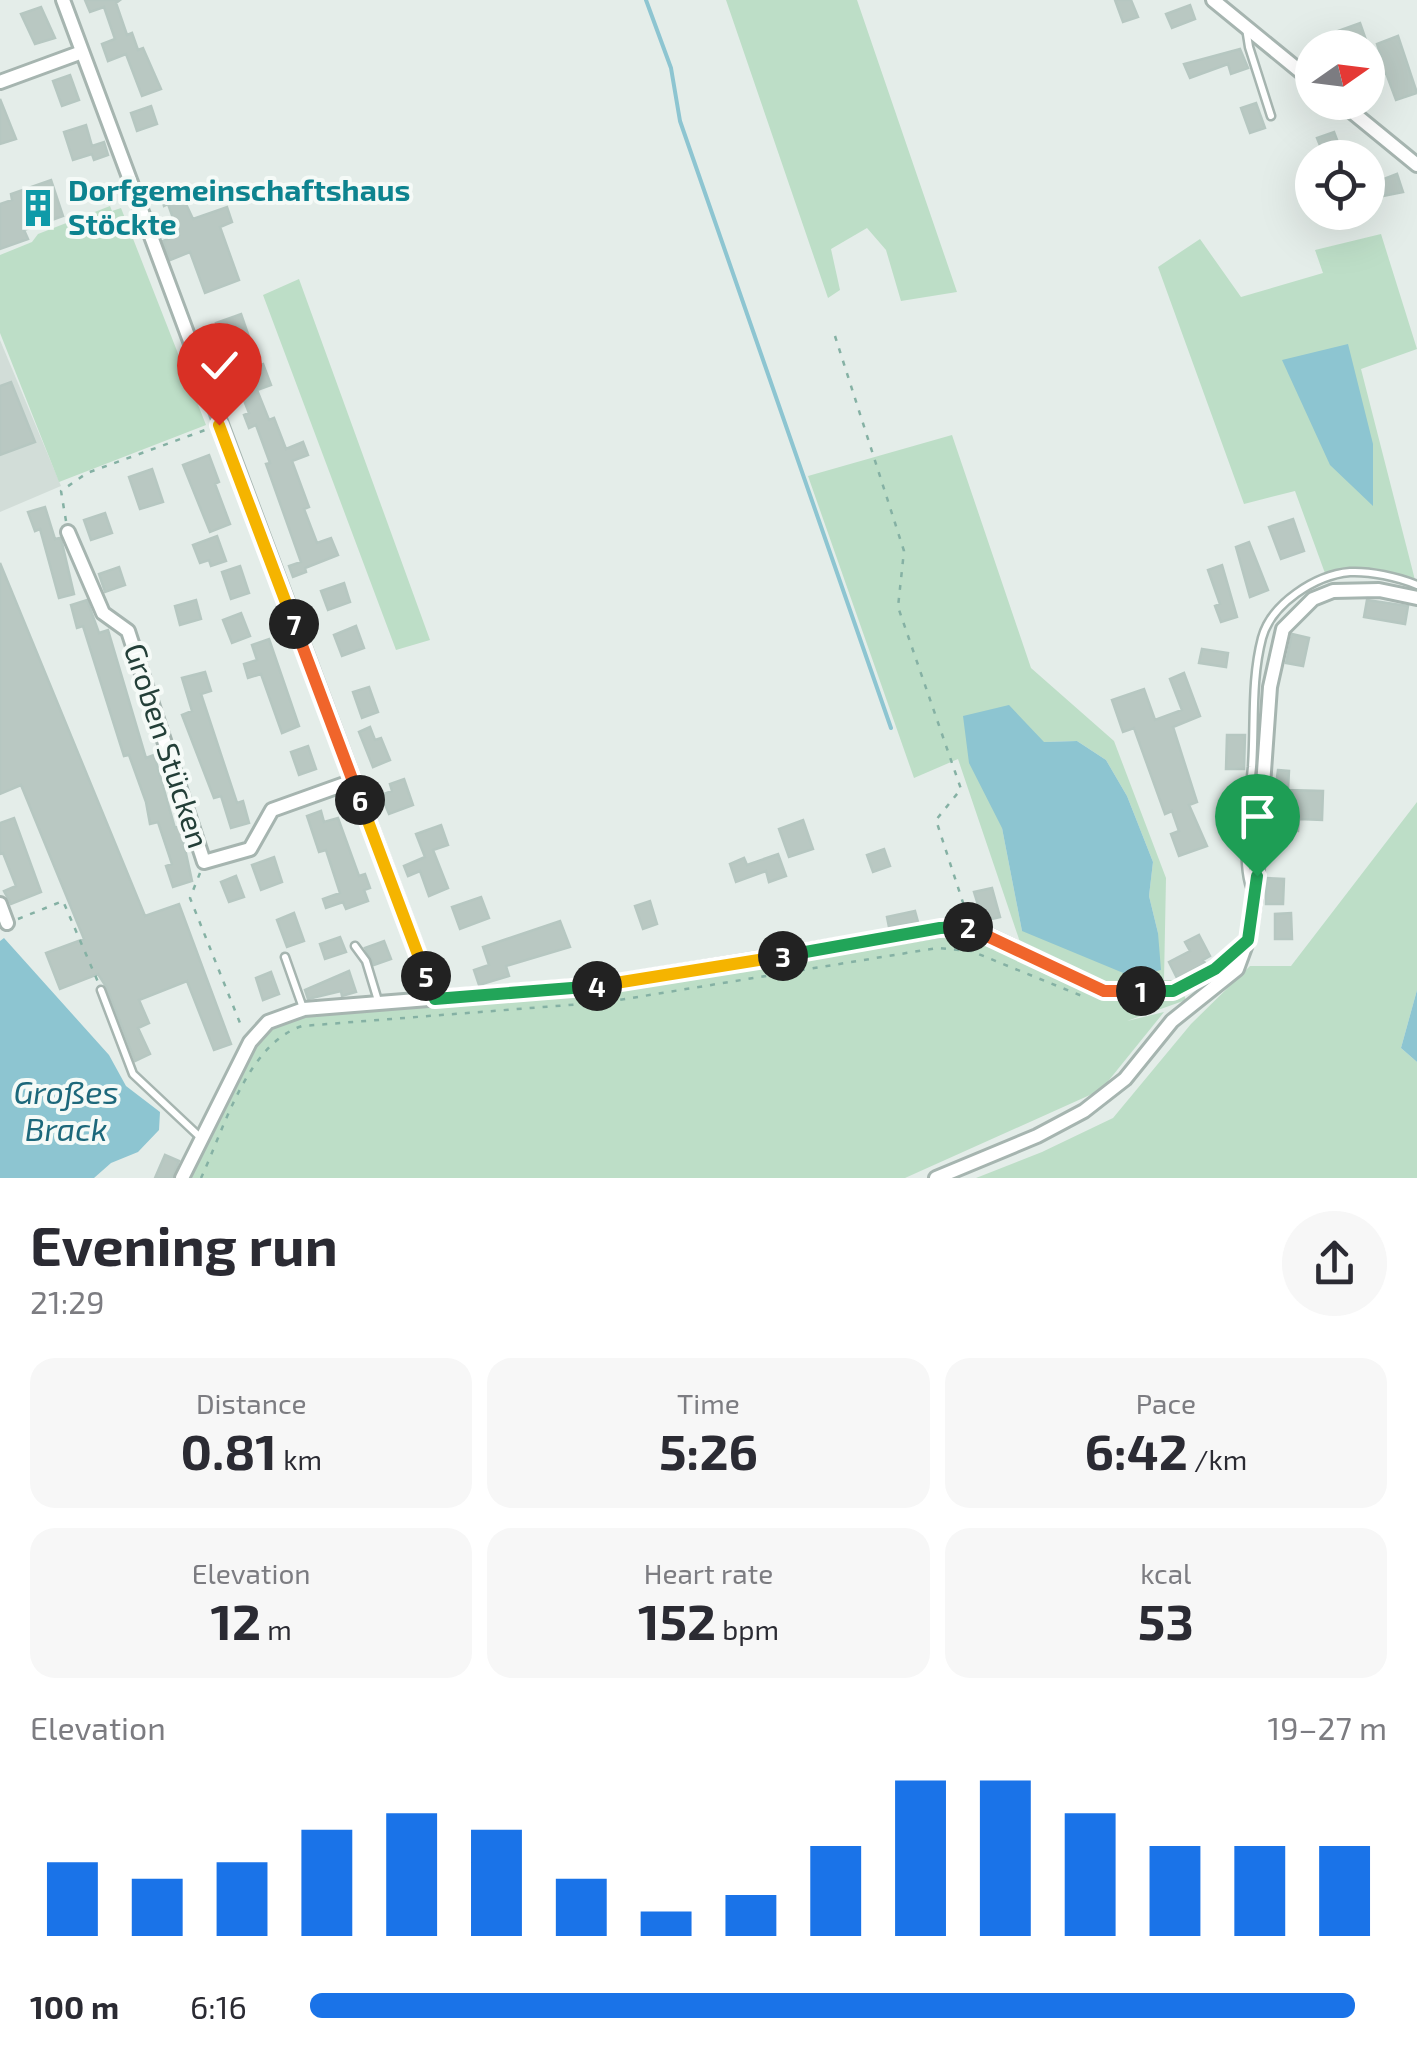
<!DOCTYPE html>
<html lang="en">
<head>
<meta charset="utf-8">
<style>
  body { margin:0; font-family:"Exo 2",sans-serif; background:#f7f7f7; color:#2b2b33; height:100vh; display:flex; flex-direction:column; font-size:38px; white-space:nowrap }
  * { box-sizing:border-box; margin:0 }
  p { font-size:32px; color:#7c7c81 }
  .icon { flex:none; width:55px; height:55px; fill:none; stroke:currentColor; stroke-width:2; stroke-linecap:round; stroke-linejoin:round }
  .map { position:relative; height:1178px; overflow:hidden }
  .sheet { display:flex; flex-direction:column; background:#fff; flex:1 }
  .sheet>* { flex:none }
  .needle { width:65px; rotate:76deg }
  .controls { position:absolute; left:1295px; top:30px; display:grid; gap:20px }
  .controls a { display:grid; place-items:center; width:90px; height:90px; border-radius:50%; background:#fff; box-shadow:0 10px 40px #0002; font-size:50px }
  .pin { position:absolute; display:grid; place-items:center; width:85px; height:85px; color:#fff; margin:-102px -42px; border-radius:50% 50% 50% 0; rotate:-45deg; box-shadow:0 0 10px #0007 }
  .pin .icon { rotate:45deg }
  .km { position:absolute; width:50px; height:50px; margin:-25px; border-radius:50%; background:#222; color:#fff; font-size:28px; line-height:50px; text-align:center }
  .round { display:grid; place-items:center; flex:none; width:105px; height:105px; border-radius:52px; background:#f7f7f7 }
  .headline { display:flex; align-items:center; justify-content:space-between; height:170px; padding:0 30px }
  h1 { font-size:55px; font-weight:700; line-height:75px }
  .figures { display:grid; grid-template-columns:repeat(3,1fr); gap:15px; height:170px; padding:10px 30px }
  .figures div { display:grid; align-content:center; border-radius:25px; background:#f7f7f7; text-align:center }
  .figures b { font-size:50px; font-weight:700 }
  .figures small { font-size:28px; font-weight:400 }
  .figures p { font-size:28px }
  .chart { height:280px; padding:20px 30px }
  .chart p { display:flex; justify-content:space-between }
  .chart svg { width:100%; height:180px; margin-top:10px; stroke:#1a73e8; stroke-width:6 }
  ul { padding:0 30px; list-style:none; font-size:32px }
  li { display:grid; grid-template-columns:160px 120px 1fr; align-items:center; height:75px }
  li i { height:25px; border-radius:12px; background:#1a73e8 }
  .map>svg:first-child { display:block }
  .built { fill:#d2ddd8 }
  .green { fill:#bddec7; fill-rule:evenodd }
  .water { fill:#8dc5d1 }
  .lines { fill:none; stroke-linecap:round; stroke-linejoin:round }
  .stream { stroke:#8dc5d1; stroke-width:4 }
  .building { fill:#b9c8c2; stroke:#b6c7c1; stroke-width:2.5 }
  .lane-casing { stroke:#a6b5b0; stroke-width:11 }
  .street-casing { stroke:#a6b5b0; stroke-width:18 }
  .path { stroke:#85b1a4; stroke-width:2.5; stroke-dasharray:5 8; stroke-linecap:butt }
  .lane { stroke:#fff; stroke-width:6 }
  .street { stroke:#fff; stroke-width:12 }
  .split-1-casing { stroke:#fff; stroke-width:20 }
  .split-2-casing { stroke:#fff; stroke-width:20 }
  .split-3-casing { stroke:#fff; stroke-width:20 }
  .split-4-casing { stroke:#fff; stroke-width:20 }
  .split-5-casing { stroke:#fff; stroke-width:20 }
  .split-6-casing { stroke:#fff; stroke-width:20 }
  .split-7-casing { stroke:#fff; stroke-width:20 }
  .split-8-casing { stroke:#fff; stroke-width:20 }
  .split-1 { stroke:#22a559; stroke-width:12 }
  .split-2 { stroke:#f0652b; stroke-width:12 }
  .split-3 { stroke:#22a559; stroke-width:12 }
  .split-4 { stroke:#f5b400; stroke-width:12 }
  .split-5 { stroke:#22a559; stroke-width:12 }
  .split-6 { stroke:#f5b400; stroke-width:12 }
  .split-7 { stroke:#f0652b; stroke-width:12 }
  .split-8 { stroke:#f5b400; stroke-width:12 }
  .labels { text-anchor:middle; stroke-width:8; stroke-linejoin:round; paint-order:stroke }
  .culture-label { font-size:30px; font-weight:bold; fill:#0d838f; stroke:#f5faf7; text-anchor:start }
  .street-label { font-size:30px; fill:#233f38; stroke:#f5faf7 }
  .water-label { font-size:32px; font-style:italic; fill:#1d687b; stroke:#f5faf7 }
</style>
</head>
<body>
<div class="map">
<svg width="1417" height="1178" viewBox="0 0 1417 1178">
  <rect width="100%" height="100%" fill="#e4ede9"/>
  <!-- built -->
  <path class="built" d="M0 340 61 486 0 512Z"/>
  <!-- green -->
  <path class="green" d="M726 0H857L957 292 901 301 886 250 867 228 831 249 840 290 828 298Z
    M110 206 112 211 121 208 206 425 59 482 0 333V255L32 242 38 234Z
    M1381 234 1417 349 1361 369 1415 580 1352 570 1326 576 1295 491 1244 504 1158 267 1200 239 1241 297 1323 273 1315 250Z
    M299 279 430 640 396 650 263 295Z
    M952 435 1031 668 1114 741 1166 878 1164 980H1178L1186 1000 1127 1021 1164 1012 1101 1090 905 1178H180L247 1035 269 1013 294 1007 590 982 962 921 1021 945 958 759 914 778 808 476ZM1077 741 1106 760 1127 796 1153 862 1149 896 1158 933 1022 931 1002 828 1044 742Z
    M1417 802V990L1401 1048 1417 1062V1178H976L1042 1152 1113 1118 1191 1024 1250 966H1291Z"/>
  <!-- water -->
  <path class="water" d="M1348 344 1373 444V506L1330 465 1282 360Z
    M1009 705 1044 742 1077 741 1106 760 1127 796 1153 862 1149 896 1158 933 1161 970 1133 977 1022 931 1002 828 969 763 963 716Z
    M4 938 109 1055 126 1086 160 1112 159 1130 138 1152 111 1163 94 1178H0V941Z
    M1417 990V1062L1401 1048Z"/>
  <g class="lines">
    <!-- stream -->
    <path class="stream" d="M646 0 671 68 680 121 891 728"/>
  </g>
  <!-- building -->
  <path class="building" d="M85 0H120L116 3 127 35 132 33 138 50 143 48 161 89 142 96 126 54 108 61 102 44 115 39 104 7 90 12Z
    M1115 0H1131L1138 17 1123 22Z
    M1190 5 1195 19 1172 28 1166 14Z
    M41 7 55 38 35 44 21 14Z
    M1360 23 1366 40 1344 48 1338 31Z
    M1398 36 1417 93 1396 100 1386 73 1368 79V61L1381 56 1377 44Z
    M1240 49 1248 68 1231 74 1228 64 1190 78 1184 64Z
    M70 75 79 100 62 106 53 81Z
    M0 99 16 139 0 144Z
    M1256 103 1265 128 1250 133 1241 108Z
    M151 106 157 124 137 131 131 113Z
    M86 125 92 146 104 142 108 155 94 160 92 154 73 160 64 132Z
    M1334 132 1342 153 1325 158 1317 138Z
    M1397 174 1403 192 1368 199V185Z
    M51 180 63 216 24 230 28 239 0 249V204L12 200 11 194Z
    M177 185 193 219 227 207 232 222 220 227 239 280 205 293 190 252 170 260 163 241 179 235 168 204 164 206 159 191Z
    M241 314 249 337 224 346 216 323Z
    M263 364 271 385 257 390 269 420 274 418 286 449 303 442 308 455 292 461 309 507 304 509 317 543 331 538 338 555 305 568 306 572 293 577 289 566 301 562 266 464 270 463 256 425 249 428 244 415 249 413 234 375Z
    M11 382 35 442 0 455V386Z
    M209 455 219 482 215 484 230 524 210 532 183 465Z
    M152 469 163 502 140 509 129 477Z
    M45 507 55 539 60 538 62 543 74 594 59 598 40 529 35 531 28 512Z
    M105 513 112 533 91 540 84 520Z
    M1293 519 1304 551 1281 559 1269 527Z
    M217 536 226 561 211 566 209 560 200 563 193 545Z
    M1249 542 1268 590 1250 597 1236 547Z
    M0 563 145 916 179 904 231 1044 214 1050 187 981 139 1000 149 1023 138 1028 150 1054 135 1061 107 988 98 974 60 989 46 953 84 939 21 785 0 794Z
    M1222 565 1237 617 1221 622 1215 606 1220 604 1208 570Z
    M240 566 249 593 231 599 222 572Z
    M119 567 125 585 105 592 99 574Z
    M344 583 350 602 328 610 321 591Z
    M87 600 99 633 108 630 146 758 154 755 175 828 180 826 192 881 173 887 166 866 172 864 158 822 150 824 146 802 129 755 124 756 83 626 77 628 71 605Z
    M196 600 201 619 180 625 175 606Z
    M1367 600 1408 606 1405 624 1364 617Z
    M241 613 250 636 232 643 223 620Z
    M356 626 364 648 342 656 334 635Z
    M1292 634 1309 638 1303 666 1286 663Z
    M269 639 299 726 282 733 261 674 248 678 244 664 257 660 252 645Z
    M1202 649 1228 653 1226 667 1199 663Z
    M205 672 211 691 201 694 237 803 243 801 249 823 231 828 221 796 214 798 182 715 192 711 182 678Z
    M1184 673 1200 716 1173 727 1197 802 1189 805 1207 846 1179 856 1171 834 1179 831 1172 811 1165 814 1134 728 1123 732 1112 700 1144 689 1155 720 1182 710 1170 679Z
    M369 687 378 712 362 718 353 692Z
    M370 727 375 740 381 738 390 760 373 767 359 732Z
    M1227 735H1245L1244 769H1226Z
    M308 746 316 769 299 775 291 752Z
    M1278 770 1289 771 1288 790 1323 791 1322 820 1299 819 1298 831 1270 829Z
    M404 779 413 805 389 814 381 795 392 791 390 784Z
    M321 811 324 822 338 818 359 876 365 874 370 888 364 890 368 901 346 909 343 902 326 908 323 899 340 893 326 850 319 852 307 816Z
    M14 818 41 892 11 904 4 891 16 886 3 853 0 854V823Z
    M803 820 813 849 789 857 779 829Z
    M441 825 448 845 433 850 448 888 429 896 420 871 408 876 404 866 425 857 416 834Z
    M884 849 890 866 873 872 867 855Z
    M778 854 786 876 769 882 766 871 736 882 730 864 744 858 747 865Z
    M274 857 282 882 261 890 252 865Z
    M236 876 244 897 229 902 221 882Z
    M1266 878 1284 879 1283 904H1266Z
    M992 888 1000 917 983 921 974 892Z
    M481 897 489 918 460 929 452 907Z
    M650 901 657 924 643 929 635 906Z
    M915 911 918 922 889 927 887 917Z
    M294 913 304 941 287 947 277 920Z
    M1291 913 1292 939H1275V914Z
    M560 921 570 947 506 966 509 976 479 985 474 970 489 965 483 947Z
    M1199 935 1210 956 1203 960 1205 963 1177 978 1169 962 1190 951 1185 942Z
    M340 937 346 952 325 959 320 944Z
    M384 941 391 959 374 965 365 948Z
    M349 971 356 992 342 996 341 991 308 999 305 990Z
    M271 972 279 994 263 1000 256 978Z
    M165 1155 179 1161 172 1178H155Z"/>
  <g class="lines">
    <!-- lane casing -->
    <g class="lane-casing">
      <path id="lane" d="M1246 28 1249 47 1271 116
        M1254 895C1238 872 1249 797 1252 767 1255 724 1251 680 1262 638 1271 604 1315 575 1350 572 1370 571 1398 577 1417 585
        M355 946 366 961 379 1004
        M285 957 303 1008
        M101 990 133 1074 201 1138"/>
    </g>
    <!-- street casing -->
    <g class="street-casing">
      <path id="street" d="M63 0 435 999
        M1213 0 1312 81
        M0 82 82 52
        M1340 102 1417 165
        M68 532 103 613 128 631 204 862 250 849 272 810 353 781
        M0 904 7 923
        M182 1178 250 1042 268 1022 304 1009 603 985 957 926 971 927 1104 991H1173L1215 969 1248 939
        M936 1178 1037 1136 1084 1111 1125 1079 1172 1021 1237 969 1248 939 1255 898 1270 687 1283 629 1313 599 1333 591 1379 590 1417 598"/>
    </g>
    <!-- path -->
    <path class="path" d="M835 336 904 551 898 607 961 789 936 820 967 915
      M66 521 61 491 87 473 208 429
      M200 873 190 898 242 1028
      M18 919 63 901 98 982
      M201 1178C224 1129 247 1044 302 1026L607 1002 937 948 971 951 1082 996"/>
    <!-- lane -->
    <use href="#lane" class="lane"/>
    <!-- street -->
    <use href="#street" class="street"/>
  </g>
  <g class="lines">
    <!-- split-1 casing -->
    <g class="split-1-casing">
      <path id="split-1" d="M1141 991H1173L1215 969 1248 940 1257 876"/>
    </g>
    <!-- split-2 casing -->
    <g class="split-2-casing">
      <path id="split-2" d="M968 927 1104 991H1141"/>
    </g>
    <!-- split-3 casing -->
    <g class="split-3-casing">
      <path id="split-3" d="M783 956 940 928 968 927"/>
    </g>
    <!-- split-4 casing -->
    <g class="split-4-casing">
      <path id="split-4" d="M597 986 783 956"/>
    </g>
    <!-- split-5 casing -->
    <g class="split-5-casing">
      <path id="split-5" d="M426 976 435 999 597 986"/>
    </g>
    <!-- split-6 casing -->
    <g class="split-6-casing">
      <path id="split-6" d="M360 800 426 976"/>
    </g>
    <!-- split-7 casing -->
    <g class="split-7-casing">
      <path id="split-7" d="M294 624 360 800"/>
    </g>
    <!-- split-8 casing -->
    <g class="split-8-casing">
      <path id="split-8" d="M219 425 294 624"/>
    </g>
    <!-- split-1 -->
    <use href="#split-1" class="split-1"/>
    <!-- split-2 -->
    <use href="#split-2" class="split-2"/>
    <!-- split-3 -->
    <use href="#split-3" class="split-3"/>
    <!-- split-4 -->
    <use href="#split-4" class="split-4"/>
    <!-- split-5 -->
    <use href="#split-5" class="split-5"/>
    <!-- split-6 -->
    <use href="#split-6" class="split-6"/>
    <!-- split-7 -->
    <use href="#split-7" class="split-7"/>
    <!-- split-8 -->
    <use href="#split-8" class="split-8"/>
  </g>
  <!-- icons -->
  <defs>
    <g id="building-bare" transform="scale(3)"><path d="M-4-6H4V6H1V3H-1V6H-4ZM-2.5-4.3h1.7v1.8h-1.7ZM.8-4.3h1.7v1.8H.8ZM-2.5-1h1.7V.8h-1.7ZM.8-1h1.7V.8H.8Z" fill="#0f9aa8" stroke="#f5faf7" stroke-width="2.5" paint-order="stroke"/></g>
  </defs>
  <g fill-rule="evenodd">
    <use href="#building-bare" x="38" y="208"/>
  </g>
  <g class="labels">
    <!-- culture labels -->
    <g class="culture-label">
      <text x="68" y="201">Dorfgemeinschaftshaus<tspan x="68" dy="34">Stöckte</tspan></text>
    </g>
    <!-- street labels -->
    <g class="street-label">
      <text transform="translate(166 746) rotate(72)" y="10">Groben Stücken</text>
    </g>
    <!-- water labels -->
    <g class="water-label">
      <text x="66" y="1104">Großes<tspan x="66" dy="37">Brack</tspan></text>
    </g>
  </g>
</svg>
<div class="controls">
<a><svg class="needle" viewBox="-14 -14 28 28"><path d="M0-13l5 13h-10z" fill="#e53935"/><path d="M0 13l5-13h-10z" fill="#7c7c81"/></svg></a>
<a><svg class="icon" aria-label="locate" viewBox="0 0 24 24"><circle cx="12" cy="12" r="6"/><path d="M12 2v4M12 18v4M2 12h4M18 12h4"/></svg></a>
</div>
<div class="pin" style="left:1257px;top:876px;background:#1e9e55"><svg class="icon" aria-label="arrive" viewBox="0 0 24 24"><path d="M6 21V4h12l-3 4 3 4H6"/></svg></div>
<div class="pin" style="left:219px;top:425px;background:#d93025"><svg class="icon" aria-label="check" viewBox="0 0 24 24"><path d="M5 12l5 5 9-10"/></svg></div>
<b class="km" style="left:1141px;top:991px">1</b>
<b class="km" style="left:968px;top:927px">2</b>
<b class="km" style="left:783px;top:956px">3</b>
<b class="km" style="left:597px;top:986px">4</b>
<b class="km" style="left:426px;top:976px">5</b>
<b class="km" style="left:360px;top:800px">6</b>
<b class="km" style="left:294px;top:624px">7</b>
</div>
<section class="sheet">
<div class="headline"><div><h1>Evening run</h1><p>21:29</p></div><a class="round"><svg class="icon" aria-label="share" viewBox="0 0 24 24"><path d="M12 15V3M7 8l5-5 5 5M5 13v7h14v-7"/></svg></a></div>
<div class="figures">
<div><p>Distance</p><b>0.81<small> km</small></b></div>
<div><p>Time</p><b>5:26</b></div>
<div><p>Pace</p><b>6:42<small> /km</small></b></div>
</div>
<div class="figures">
<div><p>Elevation</p><b>12<small> m</small></b></div>
<div><p>Heart rate</p><b>152<small> bpm</small></b></div>
<div><p>kcal</p><b>53</b></div>
</div>
<div class="chart"><p><span>Elevation</span>19–27 m</p>
<svg viewBox="0 0 160 44" preserveAspectRatio="none"><path d="M5 44V26M15 44V30M25 44V26M35 44V18M45 44V14M55 44V18M65 44V30M75 44V38M85 44V34M95 44V22M105 44V6M115 44V6M125 44V14M135 44V22M145 44V22M155 44V22"/></svg>
</div>
<ul>
<li><b>100 m</b>6:16<i style="width:97%"></i></li>
</ul>
</section>
</body>
</html>
